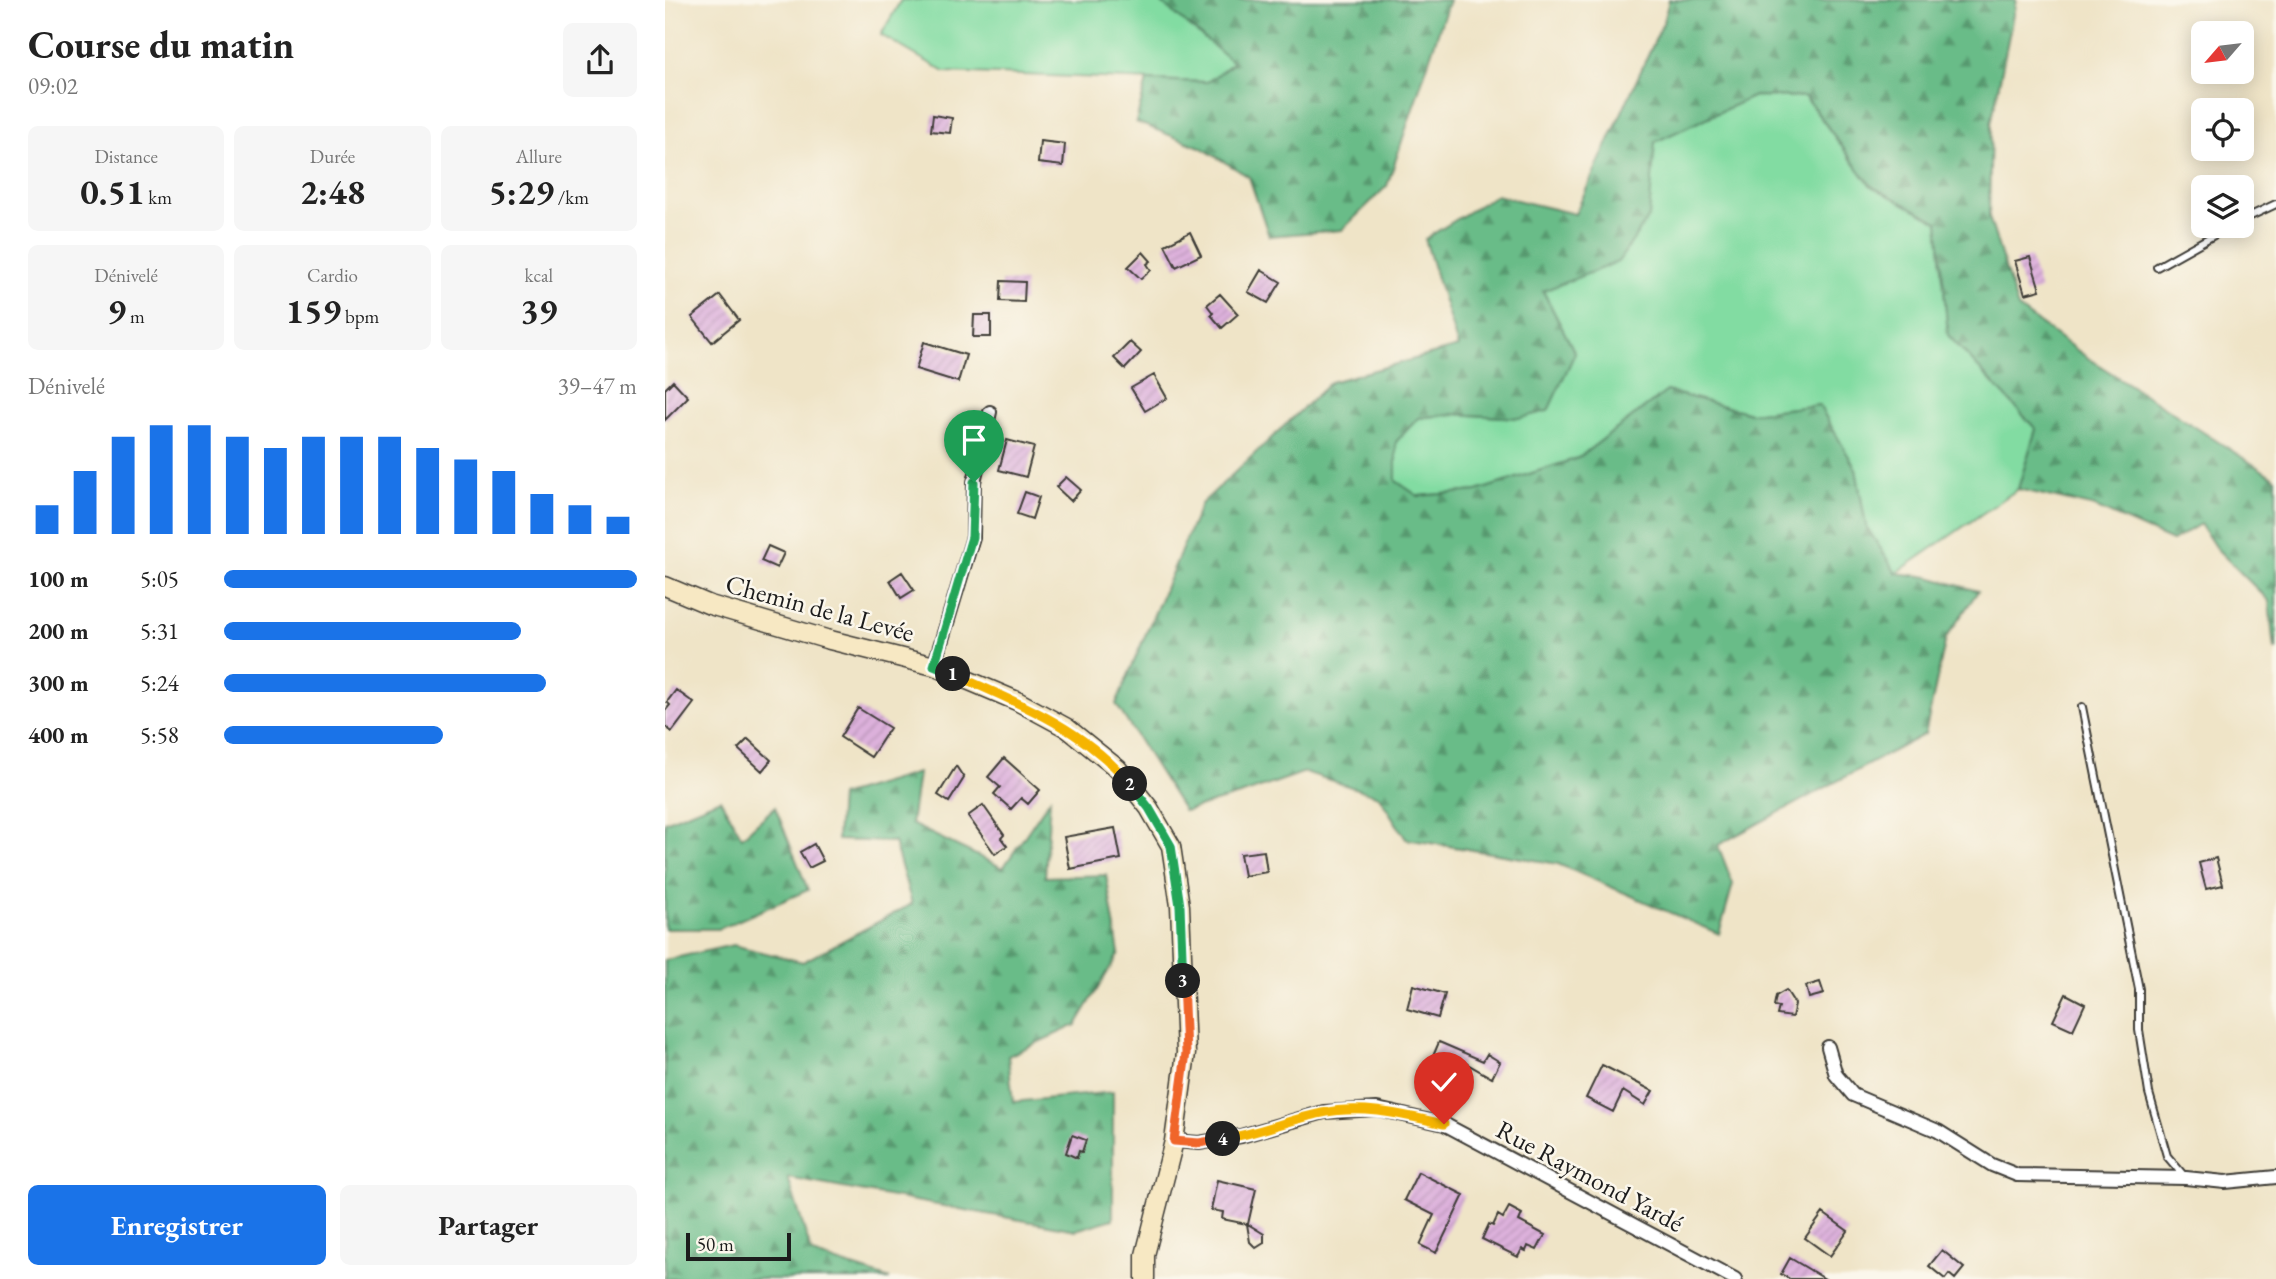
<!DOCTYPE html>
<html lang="fr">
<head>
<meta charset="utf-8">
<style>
  body { margin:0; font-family:"EB Garamond",serif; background:#f6f6f6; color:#222; height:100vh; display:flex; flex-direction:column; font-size:26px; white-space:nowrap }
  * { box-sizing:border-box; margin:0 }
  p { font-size:23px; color:#767676 }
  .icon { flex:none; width:38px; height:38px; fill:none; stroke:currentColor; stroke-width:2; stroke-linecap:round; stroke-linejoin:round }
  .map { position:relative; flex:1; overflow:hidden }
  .drawer { display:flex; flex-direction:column; background:#fff; width:665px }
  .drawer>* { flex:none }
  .needle { width:46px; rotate:242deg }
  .buttons { position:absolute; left:1526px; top:21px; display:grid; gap:14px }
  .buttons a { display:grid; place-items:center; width:63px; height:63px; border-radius:10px; background:#fff; box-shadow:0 4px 18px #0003; font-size:35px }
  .scale { position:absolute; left:21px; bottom:18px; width:105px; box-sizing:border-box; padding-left:7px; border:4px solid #1c1c1c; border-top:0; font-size:19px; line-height:24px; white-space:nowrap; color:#1c1c1c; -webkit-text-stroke:5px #fbf7ec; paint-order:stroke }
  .pin { position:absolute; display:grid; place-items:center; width:60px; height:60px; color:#fff; margin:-72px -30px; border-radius:50% 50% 50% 0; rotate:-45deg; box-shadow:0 0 7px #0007 }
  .pin .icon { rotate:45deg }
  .km { position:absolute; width:35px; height:35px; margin:-18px; border-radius:50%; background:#222; color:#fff; font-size:19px; line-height:35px; text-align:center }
  .round { display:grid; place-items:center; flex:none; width:74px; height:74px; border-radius:10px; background:#f6f6f6 }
  .overview { display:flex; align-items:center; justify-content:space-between; height:119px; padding:0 28px }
  h1 { font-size:38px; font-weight:700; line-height:52px }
  .metrics { display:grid; grid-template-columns:repeat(3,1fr); gap:10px; height:119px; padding:7px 28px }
  .metrics div { display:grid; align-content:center; border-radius:10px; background:#f6f6f6; text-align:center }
  .metrics b { font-size:35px; font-weight:700 }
  .metrics small { font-size:19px; font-weight:400 }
  .metrics p { font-size:19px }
  .chart { height:196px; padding:14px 28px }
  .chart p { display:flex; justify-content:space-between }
  .chart svg { width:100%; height:126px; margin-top:7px; stroke:#1a73e8; stroke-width:6 }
  .button { display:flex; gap:14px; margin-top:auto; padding:14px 28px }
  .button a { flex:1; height:80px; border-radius:10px; background:#1a73e8; color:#fff; font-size:28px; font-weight:700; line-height:80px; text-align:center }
  .button a+a { background:#f6f6f6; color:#222 }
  ul { padding:0 28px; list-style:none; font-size:23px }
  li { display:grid; grid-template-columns:112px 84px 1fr; align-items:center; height:52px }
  li i { height:18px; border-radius:9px; background:#1a73e8 }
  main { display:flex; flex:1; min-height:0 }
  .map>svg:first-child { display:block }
  .green { fill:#82dca2; stroke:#4f7c5f; stroke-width:2 }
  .forest { fill:url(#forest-firs); stroke:#426c52; stroke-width:2 }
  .building { fill:url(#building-hatch) }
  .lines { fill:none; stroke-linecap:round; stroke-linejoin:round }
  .lane-casing { stroke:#3c3a36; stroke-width:10 }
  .street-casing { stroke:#3c3a36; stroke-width:16 }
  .secondary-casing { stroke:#3c3a36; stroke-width:21 }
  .lane { stroke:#fff; stroke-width:6 }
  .street { stroke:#fff; stroke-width:12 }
  .secondary { stroke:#f7e8c3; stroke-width:18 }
  .split-1-casing { stroke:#fff; stroke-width:14 }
  .split-2-casing { stroke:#fff; stroke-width:14 }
  .split-3-casing { stroke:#fff; stroke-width:14 }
  .split-4-casing { stroke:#fff; stroke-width:14 }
  .split-5-casing { stroke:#fff; stroke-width:14 }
  .split-1 { stroke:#22a559; stroke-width:9 }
  .split-2 { stroke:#f5b400; stroke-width:9 }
  .split-3 { stroke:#22a559; stroke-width:9 }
  .split-4 { stroke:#f0652b; stroke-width:9 }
  .split-5 { stroke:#f5b400; stroke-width:9 }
  .labels { text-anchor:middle; stroke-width:5; stroke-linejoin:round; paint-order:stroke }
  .street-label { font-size:26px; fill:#1c1c1c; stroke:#fbf7ec }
</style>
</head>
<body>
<main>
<section class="drawer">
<div class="overview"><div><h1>Course du matin</h1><p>09:02</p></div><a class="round"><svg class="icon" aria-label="share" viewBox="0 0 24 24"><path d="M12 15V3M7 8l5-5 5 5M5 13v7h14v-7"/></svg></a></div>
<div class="metrics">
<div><p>Distance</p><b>0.51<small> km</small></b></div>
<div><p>Durée</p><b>2:48</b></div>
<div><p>Allure</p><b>5:29<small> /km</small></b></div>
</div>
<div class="metrics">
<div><p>Dénivelé</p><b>9<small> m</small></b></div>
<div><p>Cardio</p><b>159<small> bpm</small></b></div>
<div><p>kcal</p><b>39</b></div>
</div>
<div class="chart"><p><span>Dénivelé</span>39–47 m</p>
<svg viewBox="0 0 160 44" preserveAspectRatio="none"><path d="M5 44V34M15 44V22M25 44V10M35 44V6M45 44V6M55 44V10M65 44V14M75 44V10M85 44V10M95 44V10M105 44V14M115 44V18M125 44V22M135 44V30M145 44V34M155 44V38"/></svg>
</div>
<ul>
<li><b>100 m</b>5:05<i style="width:100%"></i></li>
<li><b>200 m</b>5:31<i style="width:72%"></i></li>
<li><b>300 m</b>5:24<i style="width:78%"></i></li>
<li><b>400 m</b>5:58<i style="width:53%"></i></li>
</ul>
<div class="button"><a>Enregistrer</a><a>Partager</a></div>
</section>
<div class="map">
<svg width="1611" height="1279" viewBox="0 0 1611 1279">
  <defs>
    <pattern id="forest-firs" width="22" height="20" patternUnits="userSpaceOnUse" patternTransform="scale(1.75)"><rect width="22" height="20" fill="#69bc88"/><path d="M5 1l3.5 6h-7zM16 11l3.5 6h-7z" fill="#56986e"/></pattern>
    <pattern id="building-hatch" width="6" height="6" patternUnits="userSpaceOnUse" patternTransform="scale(1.75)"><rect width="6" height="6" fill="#ddb1dc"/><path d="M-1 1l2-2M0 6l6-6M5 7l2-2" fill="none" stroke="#bd98bc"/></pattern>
  </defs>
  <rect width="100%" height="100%" fill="#fbf7ec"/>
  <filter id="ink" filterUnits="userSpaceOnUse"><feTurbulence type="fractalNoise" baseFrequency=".0143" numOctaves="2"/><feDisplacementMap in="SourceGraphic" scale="14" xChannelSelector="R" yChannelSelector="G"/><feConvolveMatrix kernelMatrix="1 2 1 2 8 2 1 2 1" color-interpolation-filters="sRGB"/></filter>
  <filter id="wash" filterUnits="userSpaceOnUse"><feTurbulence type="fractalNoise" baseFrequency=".00686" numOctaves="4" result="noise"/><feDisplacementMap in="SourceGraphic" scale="28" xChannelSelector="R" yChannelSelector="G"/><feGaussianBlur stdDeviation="1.57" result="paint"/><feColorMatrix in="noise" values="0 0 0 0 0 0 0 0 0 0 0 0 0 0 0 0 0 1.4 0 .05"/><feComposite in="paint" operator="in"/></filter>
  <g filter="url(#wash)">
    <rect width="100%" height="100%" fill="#efe4c7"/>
    <!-- green -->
    <path class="green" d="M236 0H493L569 62 542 82 280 72 216 35Z
      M1089 96 1140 97 1206 186 1273 221 1283 335 1371 429 1353 489 1231 573 1201 526 1191 469 1154 405 1085 413 1002 391 913 458 812 491 753 496 731 481 730 442 753 418 788 414 855 418 910 353 878 291 984 217 989 142Z"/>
    <!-- forest -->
    <path class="forest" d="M493 0H784L722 186 677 230 604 236 584 177 535 147 471 122 482 80 542 82 569 63Z
      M1004 0H1351L1326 124 1324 217 1353 308 1423 358 1611 479V649H1609L1604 601 1551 548 1535 524 1507 541 1430 507 1353 489 1371 429 1283 335 1273 222 1206 186 1141 97 1089 96 990 142 984 217 953 262 878 291 910 353 883 411 855 418 788 414 753 418 731 442V481L753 496 812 491 913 458 1002 391 1085 413 1154 405 1191 469 1201 526 1231 573 1264 577 1313 591 1281 638 1260 734 1053 845 1068 884 1054 934 893 864 741 839 714 796 640 772 578 794 519 811 451 704 536 504 666 382 793 347 760 239 831 195 910 214 998 23Z
      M253 773 246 824 338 868 385 799 380 877 441 875 454 953 411 1025 343 1056 348 1102 448 1092V1219L411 1230 123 1178 147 1254 225 1279H0V960L68 945 138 962 247 904 229 842 172 840 175 796Z
      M55 799 77 837 110 807 143 890 54 929H0V822Z"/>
    <g id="blocks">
      <!-- building -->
      <path class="building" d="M268 115 287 118 285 133 266 131Z
        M375 141 400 144 398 166 373 163Z
        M525 232 536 255 511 267 500 245Z
        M478 252 486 261 482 264 486 270 476 279 463 267Z
        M1365 257 1375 290 1360 294 1350 261Z
        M596 270 616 282 603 303 583 292Z
        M336 281 360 282 359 302 335 301Z
        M555 294 573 314 557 328 546 315 548 313 542 305Z
        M55 295 74 320 47 342 27 317Z
        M309 315H326V337H308Z
        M259 342 301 355 293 382 251 369Z
        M465 342 476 352 460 369 449 358Z
        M489 375 502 398 480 411 466 388Z
        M8 381 23 397 0 420V389Z
        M342 440 369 447 361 477 334 470Z
        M401 477 416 490 406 501 391 487Z
        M360 492 374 497 367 519 352 514Z
        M103 546 119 553 112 568 96 561Z
        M237 572 249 590 236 598 225 580Z
        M11 690 29 703 7 732 0 726V711L5 705 2 702Z
        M193 708 225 728 206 757 175 737Z
        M83 739 106 760 97 771 73 749Z
        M339 758 375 790 363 804 356 798 346 809 329 794 335 787 323 777Z
        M291 766 299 778 284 802 273 795Z
        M318 805 339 835 336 838 342 846 330 854 303 816Z
        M450 828 456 859 405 869 399 837Z
        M149 844 158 861 144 868 135 852Z
        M599 851 602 872 579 876 575 854Z
        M1551 858 1558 885 1541 889 1534 863Z
        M1155 982 1159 994 1144 998 1141 986Z
        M748 985 780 994 773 1018 742 1009Z
        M1121 990 1130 1004 1127 1017 1112 1015 1114 1007 1109 1006 1111 996Z
        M1401 994 1420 1004 1408 1030 1388 1021Z
        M774 1042 818 1061 822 1054 835 1062 827 1078 797 1061 786 1086 760 1075Z
        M937 1065 988 1091 980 1105 958 1091 948 1112 921 1098Z
        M407 1135 421 1140 417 1152 414 1151 412 1158 401 1153Z
        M753 1172 799 1195 771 1253 755 1245 769 1215 739 1200Z
        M552 1180 591 1189 583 1224 599 1234V1243L591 1248 585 1242 582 1224 557 1219 558 1212 546 1210Z
        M844 1207 857 1214 854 1221 880 1235 872 1250 863 1246 861 1251 857 1249 853 1257 817 1239 824 1224 828 1226 833 1215 838 1218Z
        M1158 1213 1183 1231 1165 1256 1140 1238Z
        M1277 1250 1299 1268 1290 1279 1284 1274 1280 1279 1264 1266Z
        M1125 1258 1160 1279H1125L1116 1274Z"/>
    </g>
  </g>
  <g filter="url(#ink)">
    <use href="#blocks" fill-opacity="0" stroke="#3c3a36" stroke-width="2"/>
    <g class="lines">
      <!-- lane casing -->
      <g class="lane-casing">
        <path id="lane" d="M1577 220 1611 204
          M1492 267 1565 226
          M1417 707 1474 989V1030L1484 1093 1502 1156 1519 1176"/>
      </g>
      <!-- street casing -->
      <g class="street-casing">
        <path id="street" d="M269 666 308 537 309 482 325 412
          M1163 1047 1171 1075 1188 1095 1273 1131 1327 1165 1352 1175 1521 1178 1560 1182 1611 1177
          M509 1141 534 1143 576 1136 659 1112 712 1109 779 1124 1070 1279"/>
      </g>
      <!-- secondary casing -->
      <g class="secondary-casing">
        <path id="secondary" d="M0 586 45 605 161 639 269 666 352 701 402 728 453 769 484 808 506 846 515 906 521 1053 509 1141 480 1255V1279"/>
      </g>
      <!-- lane -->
      <use href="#lane" class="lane"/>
      <!-- street -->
      <use href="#street" class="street"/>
      <!-- secondary -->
      <use href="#secondary" class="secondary"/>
    </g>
  </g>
  <g class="lines" filter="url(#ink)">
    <!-- split-1 casing -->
    <g class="split-1-casing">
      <path id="split-1" d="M288 674 269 666 307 537 309 482"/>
    </g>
    <!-- split-2 casing -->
    <g class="split-2-casing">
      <path id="split-2" d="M288 674C352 702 419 728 465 784"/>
    </g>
    <!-- split-3 casing -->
    <g class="split-3-casing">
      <path id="split-3" d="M465 784 484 808 506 846 515 906 518 981"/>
    </g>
    <!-- split-4 casing -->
    <g class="split-4-casing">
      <path id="split-4" d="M518 981 521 1053 509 1141 534 1143 558 1139"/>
    </g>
    <!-- split-5 casing -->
    <g class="split-5-casing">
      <path id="split-5" d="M558 1139C592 1134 623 1120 657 1113 698 1104 739 1115 779 1124"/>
    </g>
    <!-- split-1 -->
    <use href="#split-1" class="split-1"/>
    <!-- split-2 -->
    <use href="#split-2" class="split-2"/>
    <!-- split-3 -->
    <use href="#split-3" class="split-3"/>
    <!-- split-4 -->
    <use href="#split-4" class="split-4"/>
    <!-- split-5 -->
    <use href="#split-5" class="split-5"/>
  </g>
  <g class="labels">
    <!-- street labels -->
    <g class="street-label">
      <text transform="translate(155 608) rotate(15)" y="9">Chemin de la Levée</text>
      <text transform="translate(925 1176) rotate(28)" y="9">Rue Raymond Yardé</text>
    </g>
  </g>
</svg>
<div class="buttons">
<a><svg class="needle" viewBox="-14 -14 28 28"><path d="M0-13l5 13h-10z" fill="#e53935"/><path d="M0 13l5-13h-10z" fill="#767676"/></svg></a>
<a><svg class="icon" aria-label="locate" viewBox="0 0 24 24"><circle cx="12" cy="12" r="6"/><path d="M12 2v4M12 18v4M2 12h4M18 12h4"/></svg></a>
<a><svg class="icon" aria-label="layers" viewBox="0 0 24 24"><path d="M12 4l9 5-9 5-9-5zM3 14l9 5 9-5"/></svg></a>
</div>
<div class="scale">50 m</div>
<div class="pin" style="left:309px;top:482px;background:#1e9e55"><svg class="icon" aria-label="arrive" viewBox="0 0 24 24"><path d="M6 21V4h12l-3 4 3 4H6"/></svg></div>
<div class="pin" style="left:779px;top:1124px;background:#d93025"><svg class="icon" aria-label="check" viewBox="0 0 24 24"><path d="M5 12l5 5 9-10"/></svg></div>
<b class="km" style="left:288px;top:674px">1</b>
<b class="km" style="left:465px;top:784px">2</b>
<b class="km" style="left:518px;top:981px">3</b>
<b class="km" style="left:558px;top:1139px">4</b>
</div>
</main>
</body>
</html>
